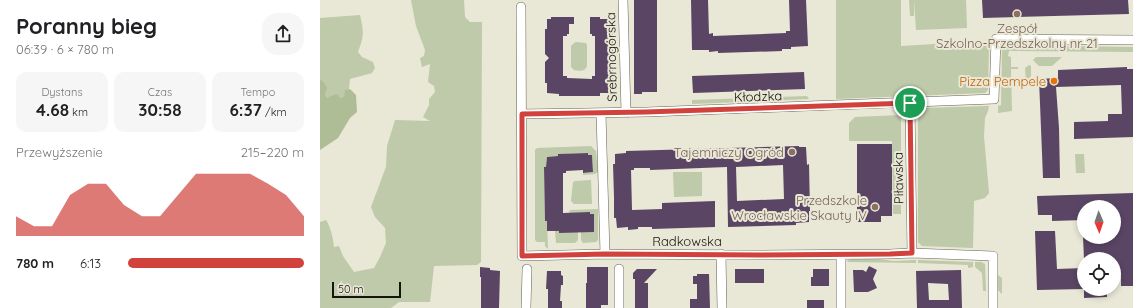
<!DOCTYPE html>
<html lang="pl">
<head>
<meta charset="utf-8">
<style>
  body { margin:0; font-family:Quicksand,sans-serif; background:#f6f6f6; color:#202124; height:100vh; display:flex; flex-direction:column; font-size:15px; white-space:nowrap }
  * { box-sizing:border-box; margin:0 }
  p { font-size:13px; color:#757577 }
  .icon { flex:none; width:22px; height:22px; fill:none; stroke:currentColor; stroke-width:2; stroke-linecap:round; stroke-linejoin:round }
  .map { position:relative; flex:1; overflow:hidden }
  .details { display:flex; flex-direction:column; background:#fff; width:320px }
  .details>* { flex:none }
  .needle { width:26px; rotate:178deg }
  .fabs { position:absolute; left:757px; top:200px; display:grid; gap:8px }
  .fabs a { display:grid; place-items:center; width:44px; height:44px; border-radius:50%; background:#fff; box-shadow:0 2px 6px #0003; font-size:20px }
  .scale { position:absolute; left:12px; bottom:10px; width:69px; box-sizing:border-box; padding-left:4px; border:2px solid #15140e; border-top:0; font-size:11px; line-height:14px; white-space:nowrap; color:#15140e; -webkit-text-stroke:3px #e9e7d5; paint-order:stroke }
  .pin { position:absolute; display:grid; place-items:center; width:34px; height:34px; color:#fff; margin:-17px; border:2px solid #fff; border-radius:50%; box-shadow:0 1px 4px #0007 }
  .round { display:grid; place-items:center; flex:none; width:42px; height:42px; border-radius:16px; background:#f6f6f6 }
  .overview { display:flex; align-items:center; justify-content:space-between; height:68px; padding:0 16px }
  h1 { font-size:22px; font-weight:700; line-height:30px }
  .figures { display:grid; grid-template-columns:repeat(3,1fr); gap:6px; height:68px; padding:4px 16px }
  .figures div { display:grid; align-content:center; border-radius:10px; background:#f6f6f6; text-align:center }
  .figures b { font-size:17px; font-weight:700 }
  .figures small { font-size:11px; font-weight:400 }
  .figures p { font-size:11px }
  .chart { height:112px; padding:8px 16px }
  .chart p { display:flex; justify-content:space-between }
  .chart svg { width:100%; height:72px; margin-top:4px; fill:#d0423b; opacity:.7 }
  ul { padding:0 16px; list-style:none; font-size:13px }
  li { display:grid; grid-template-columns:64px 48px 1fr; align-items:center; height:30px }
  li i { height:10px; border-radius:5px; background:#d0423b }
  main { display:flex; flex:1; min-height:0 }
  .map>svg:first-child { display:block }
  .green { fill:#becaa9 }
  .forest { fill:#afbd97 }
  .building { fill:#5a4664; fill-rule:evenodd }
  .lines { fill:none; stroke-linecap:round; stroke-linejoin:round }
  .minor-casing { stroke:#666354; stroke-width:10 }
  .minor { stroke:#fff; stroke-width:9 }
  .route-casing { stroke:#fff; stroke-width:8 }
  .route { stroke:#d0423b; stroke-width:5 }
  .education-dot { fill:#8d6e63; stroke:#e9e7d5; stroke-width:1.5 }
  .food-dot { fill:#e8710a; stroke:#e9e7d5; stroke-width:1.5 }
  .labels { text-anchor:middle; stroke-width:4; stroke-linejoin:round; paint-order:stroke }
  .education-label { font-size:13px; fill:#785e54; stroke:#e9e7d5; text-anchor:end }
  .street-label { font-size:13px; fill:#15140e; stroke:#e9e7d5 }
  .food-label { font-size:13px; fill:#c56008; stroke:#e9e7d5; text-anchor:end }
</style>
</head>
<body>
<main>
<section class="details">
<div class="overview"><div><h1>Poranny bieg</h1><p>06:39 · 6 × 780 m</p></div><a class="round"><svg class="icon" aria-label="share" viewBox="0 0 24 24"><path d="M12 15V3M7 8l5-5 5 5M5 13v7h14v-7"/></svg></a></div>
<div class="figures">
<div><p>Dystans</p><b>4.68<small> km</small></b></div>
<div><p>Czas</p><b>30:58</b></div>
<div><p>Tempo</p><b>6:37<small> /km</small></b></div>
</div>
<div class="chart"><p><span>Przewyższenie</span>215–220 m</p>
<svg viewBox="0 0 160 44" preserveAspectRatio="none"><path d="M0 44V32L10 38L20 38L30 19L40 12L50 12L60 25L70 32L80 32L90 19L100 6L110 6L120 6L130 6L140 12L150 19L160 32V44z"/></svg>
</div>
<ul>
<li><b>780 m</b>6:13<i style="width:100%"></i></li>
</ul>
</section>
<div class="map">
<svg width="813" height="308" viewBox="0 0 813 308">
  <rect width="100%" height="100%" fill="#e9e7d5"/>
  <!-- green -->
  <path class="green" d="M91 0H144L145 17 150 22H162L161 262 157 265 114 266 110 302H79L71 308H0V222L6 220C11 228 13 238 14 247L19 246 23 256 34 272 54 268 60 257 66 243 65 228 55 217 51 207 66 167 67 146 75 120 110 121 103 117 109 105V99L115 92 114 86 108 82 110 64 102 67 100 58 104 56 105 50 96 26Z
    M516 0H581V46L615 44 667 45 669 47 668 90 665 93 516 99Z
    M589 0H594V16H590Z
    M594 0H646L647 28 596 30Z
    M40 15C44 32 44 36 38 52L42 57 53 62 55 68 52 73 30 79 29 89 26 90 24 96 21 98 19 96 7 98 5 94 4 82 0 79V18Z
    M256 42 266 43 267 45V66C265 72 259 71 254 70L251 67V46L254 43Z
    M686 45 813 47V52L689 51 688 56 691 57V67H698V69H691L692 111 678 113V106L681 105 682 49 683 46Z
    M716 57H742L732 66H719L713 60Z
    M709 65 711 66V76L706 82V81L705 68Z
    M487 96 489 99 372 104V100Z
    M669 106 668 111 665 118 664 136 669 193 665 198 654 201 653 248 602 246 598 242V114L599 110 603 108Z
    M581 115V214H573L572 141H529V123L535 117Z
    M271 146 276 151 278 172 275 174 263 175V173L273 172 272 155H268V153L238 154V156L227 157 226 167H224L225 220 227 221 228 249 225 246V242H217L215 240V150L217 148Z
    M755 154H764L765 173H756Z
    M353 172H382V196L354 197Z
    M271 180 272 204H254L251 201 253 182 255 181Z
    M278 209V240L276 242 263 243 261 240V230L264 232 274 231V214L249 213 250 210Z
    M258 230V240L255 243H236L235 231H239V233Z
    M532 259H559L574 261 596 260V263L527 262 528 260Z
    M598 260 653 262V267L648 268V265L598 263Z
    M655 262H661L665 264 666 291H663L662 273 655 267Z
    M678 275 682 278V294L677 289V276Z"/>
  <!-- forest -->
  <path class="forest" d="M0 79 4 82 7 88 5 94 7 98 16 94 19 96 21 98 24 96 25 90 30 89 36 95 37 112 30 118 18 138 0 150Z"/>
  <!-- building -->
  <path class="building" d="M314 0H337V92H322V94H314Z
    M371 0H388L389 34 393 33V36L466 33V31H470L469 0H486L488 46 471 47V49H462V51L398 53V51L389 52V50H372Z
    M662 0H808L809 14 663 18Z
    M231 17H254V24H249V34H247V36H243V76H247V78L272 79V76H275V36H272V34H270V17H280V19H291V29H293V54L291 61 293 62V83H291V93H280V96H239V94L227 93V83H225V62L229 58 225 54V29H227V19H231Z
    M807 67V69H813V137L754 139V122L788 121V114H802L801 85 736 87 739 128 740 178H723L719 79 738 78V70Z
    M484 72 485 89 373 93 372 76Z
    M537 144H572V216H561V222H537Z
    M479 146V147H486L487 165 489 164 490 211H489V222L476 223V225L408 227 407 167 330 170V168H314V170H311L312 210 342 209V203L395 201V227L332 229V227H318V229L308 230V227L297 228 296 218H294V197L293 164H295V154L306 153V151ZM463 165 464 199 417 201 416 167Z
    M268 153V155H272L273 172 263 173V170L246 171V173H243V213L270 212V214H274V232L239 233V231H227V221H225L224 167H226L227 157 238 156V154Z
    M813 193V286H801V276H794V259H764L763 237H794V207H764V220L732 221V215H718L717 196Z
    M715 231H735L737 269 764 268V289L717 290Z
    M549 266 557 270 553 279 557 288 548 292H534L533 270H543L546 272Z
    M160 267 170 268V270L180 271 179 308H161V277H160Z
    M267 267H288V305H281V308H266V283H267Z
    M317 269H337L324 283H328V308H315V279H313V273Z
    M415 269H444V283H415Z
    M493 269H509V286H491V277H493Z
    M641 270 642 308H597L596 271ZM608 283 628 284 629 300H609Z
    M227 271H241V275L243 276V285H241L240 301H242V308H228V289H226Z
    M377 274H389L390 308H370V299H377V284H373V276H377Z
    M764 289H787V297L764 298Z
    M487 300H504V308H487Z"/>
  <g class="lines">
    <!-- minor casing -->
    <g class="minor-casing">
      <path id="minor" d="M303 0 306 113
        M201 7 202 256 285 254 441 255 570 254 592 253 673 256V308
        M590 103 592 253
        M281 113 285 254
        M202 114 327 112 674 99 676 39 813 40
        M401 254 402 308
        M521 255V308
        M299 269V308
        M206 308 207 269"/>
    </g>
    <!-- minor -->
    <use href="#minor" class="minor"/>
  </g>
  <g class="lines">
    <!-- route casing -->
    <g class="route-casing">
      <path id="route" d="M590 103 592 253 570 254 441 255 285 254 202 256V114L326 112Z"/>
    </g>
    <!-- route -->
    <use href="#route" class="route"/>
  </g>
  <!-- markers -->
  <g class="education-dot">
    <circle cx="697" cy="14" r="4"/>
    <circle cx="472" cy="152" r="4"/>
    <circle cx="555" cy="207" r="4"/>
  </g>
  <circle class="food-dot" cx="734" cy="81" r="4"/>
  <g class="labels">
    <!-- education labels -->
    <g class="education-label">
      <text x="697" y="33" text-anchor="middle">Zespół<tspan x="697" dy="15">Szkolno-Przedszkolny nr 21</tspan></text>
      <text x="464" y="157">Tajemniczy Ogród</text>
      <text x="547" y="205">Przedszkole<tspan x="547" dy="15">Wrocławskie Skauty IV</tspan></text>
    </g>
    <!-- street labels -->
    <g class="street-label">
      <text transform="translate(291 57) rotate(-91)" y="5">Srebrnogórska</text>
      <text transform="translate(438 96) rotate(-2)" y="5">Kłodzka</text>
      <text transform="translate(578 178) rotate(-91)" y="5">Piławska</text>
      <text x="367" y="246">Radkowska</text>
    </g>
    <!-- food labels -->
    <g class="food-label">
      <text x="726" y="86">Pizza Pempele</text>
    </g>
  </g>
</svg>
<div class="fabs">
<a><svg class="needle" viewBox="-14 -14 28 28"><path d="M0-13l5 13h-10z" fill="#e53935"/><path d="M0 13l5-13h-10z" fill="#757577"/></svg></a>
<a><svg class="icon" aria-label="locate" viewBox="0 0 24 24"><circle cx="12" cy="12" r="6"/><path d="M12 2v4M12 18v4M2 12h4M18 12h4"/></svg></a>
</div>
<div class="scale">50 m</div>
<div class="pin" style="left:590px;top:103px;background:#1e9e55"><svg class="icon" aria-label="arrive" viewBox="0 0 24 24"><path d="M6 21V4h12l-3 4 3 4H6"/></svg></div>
</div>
</main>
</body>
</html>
